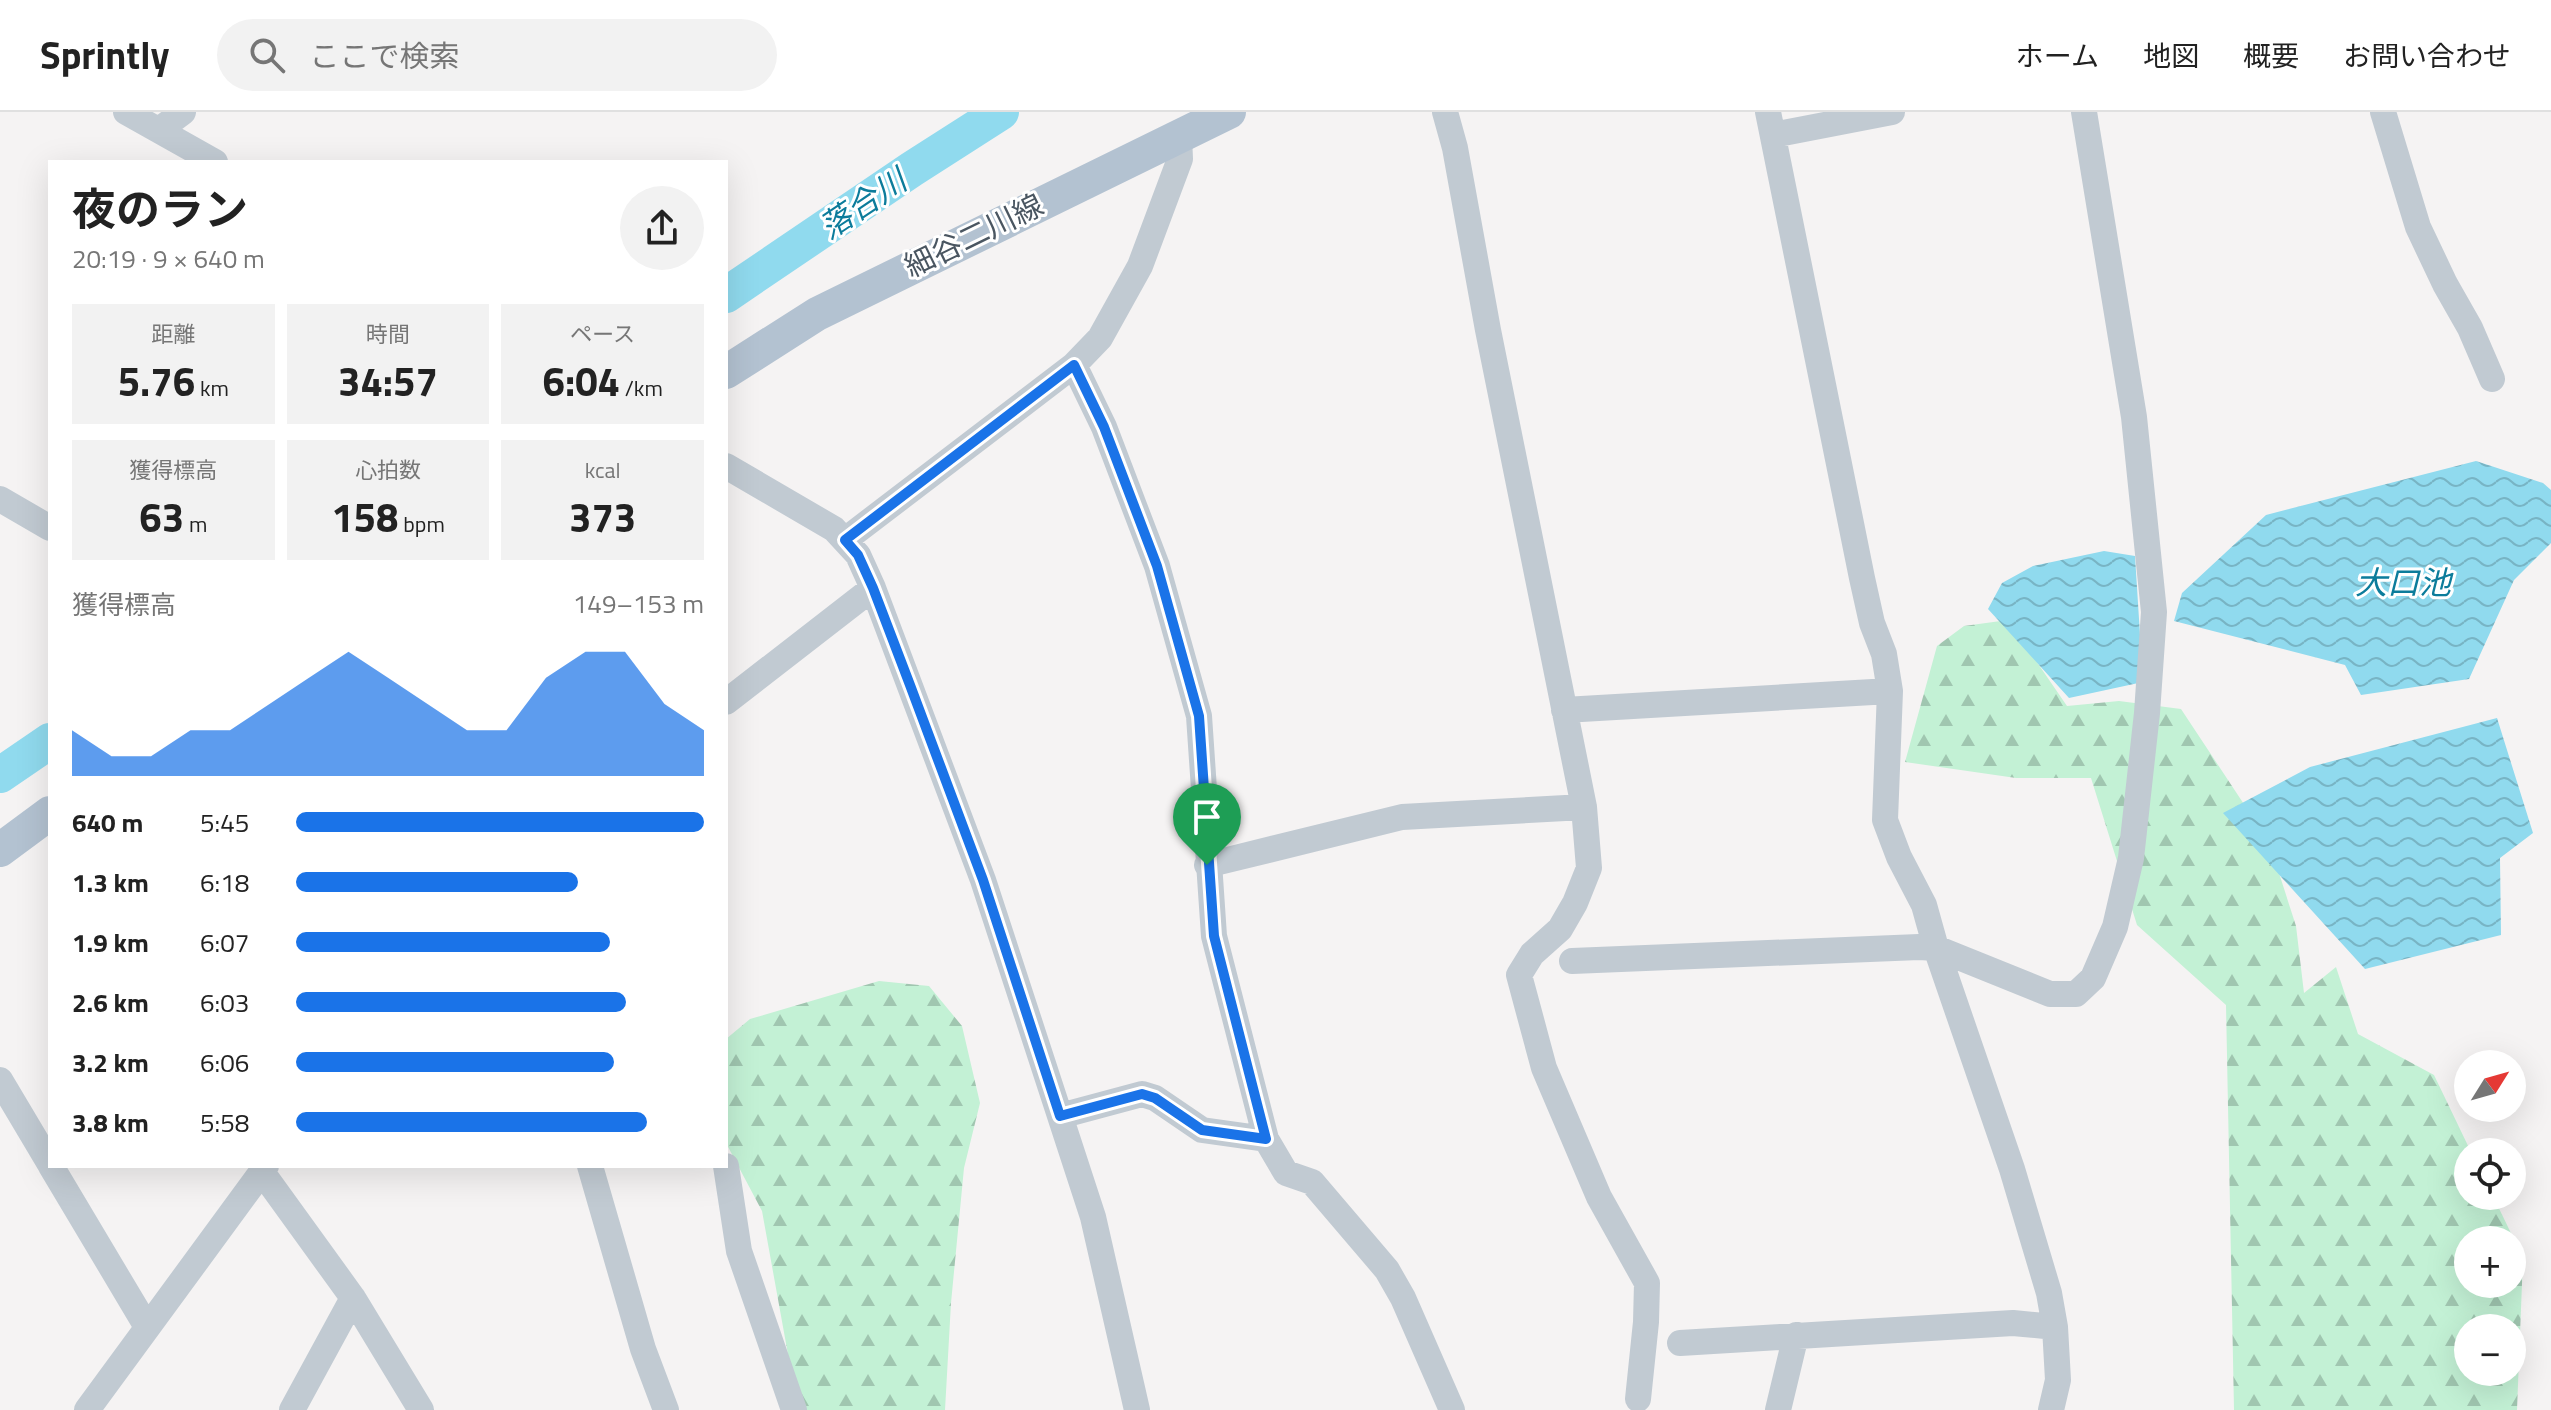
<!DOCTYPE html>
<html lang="ja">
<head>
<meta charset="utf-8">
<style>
  body { margin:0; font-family:"Titillium Web","Noto Sans JP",sans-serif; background:#f2f2f2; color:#222; height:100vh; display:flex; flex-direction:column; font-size:30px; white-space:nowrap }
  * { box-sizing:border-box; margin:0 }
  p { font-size:26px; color:#767676 }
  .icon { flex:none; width:44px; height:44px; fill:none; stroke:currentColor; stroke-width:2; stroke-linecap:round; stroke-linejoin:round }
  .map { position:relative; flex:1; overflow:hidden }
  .drawer { position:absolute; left:48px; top:48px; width:680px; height:1008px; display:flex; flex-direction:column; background:#fff; border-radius:0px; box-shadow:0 8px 32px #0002 }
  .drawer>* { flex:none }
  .needle { width:52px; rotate:53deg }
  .tools { position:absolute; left:2454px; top:938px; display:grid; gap:16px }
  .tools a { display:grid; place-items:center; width:72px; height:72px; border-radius:50%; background:#fff; box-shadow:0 8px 32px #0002; font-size:40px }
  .pin { position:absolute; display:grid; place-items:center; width:68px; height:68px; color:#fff; margin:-82px -34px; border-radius:50% 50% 50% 0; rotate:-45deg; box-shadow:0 0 8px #0007 }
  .pin .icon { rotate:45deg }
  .round { display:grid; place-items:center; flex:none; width:84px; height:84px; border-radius:42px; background:#f2f2f2 }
  .summary { display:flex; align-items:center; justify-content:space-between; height:136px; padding:0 24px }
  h1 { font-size:44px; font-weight:700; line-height:60px }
  .metrics { display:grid; grid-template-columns:repeat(3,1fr); gap:12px; height:136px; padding:8px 24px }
  .metrics div { display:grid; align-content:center; border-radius:0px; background:#f2f2f2; text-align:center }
  .metrics b { font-size:40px; font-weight:700 }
  .metrics small { font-size:22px; font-weight:400 }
  .metrics p { font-size:22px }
  .chart { height:224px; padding:16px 24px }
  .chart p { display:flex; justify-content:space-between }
  .chart svg { width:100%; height:144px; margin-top:8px; fill:#1a73e8; opacity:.7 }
  ul { padding:0 24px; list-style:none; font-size:26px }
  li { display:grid; grid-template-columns:128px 96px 1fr; align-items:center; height:60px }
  li i { height:20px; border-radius:10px; background:#1a73e8 }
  header { display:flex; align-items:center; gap:48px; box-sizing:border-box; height:112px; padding:0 40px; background:#fff; border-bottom:2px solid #e0e0e0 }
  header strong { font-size:38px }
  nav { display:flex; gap:44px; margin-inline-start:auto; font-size:28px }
  .search { width:560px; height:72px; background:#f2f2f2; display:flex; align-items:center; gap:20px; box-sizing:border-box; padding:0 28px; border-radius:44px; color:#767676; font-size:30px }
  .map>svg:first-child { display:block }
  .forest { fill:url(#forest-firs); fill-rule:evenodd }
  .water { fill:url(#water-waves) }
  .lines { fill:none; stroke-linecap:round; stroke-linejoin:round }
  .river { stroke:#90daee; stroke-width:36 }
  .minor { stroke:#c1cad2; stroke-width:26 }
  .major { stroke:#b3c2d1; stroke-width:34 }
  .route-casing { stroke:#fff; stroke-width:16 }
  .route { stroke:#1a73e8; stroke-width:10 }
  .labels { text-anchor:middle; stroke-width:6; stroke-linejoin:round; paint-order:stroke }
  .street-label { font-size:30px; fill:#4a5661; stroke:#fff }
  .water-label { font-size:32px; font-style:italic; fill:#0c7c9b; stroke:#fff }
</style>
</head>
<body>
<header>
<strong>Sprintly</strong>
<div class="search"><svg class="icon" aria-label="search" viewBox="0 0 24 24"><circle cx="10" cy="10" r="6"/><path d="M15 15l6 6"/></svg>ここで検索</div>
<nav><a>ホーム</a><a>地図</a><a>概要</a><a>お問い合わせ</a></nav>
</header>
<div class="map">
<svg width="2551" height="1298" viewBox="0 0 2551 1298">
  <defs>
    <pattern id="forest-firs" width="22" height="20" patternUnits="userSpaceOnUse" patternTransform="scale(2)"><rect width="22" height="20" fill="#c3f1d5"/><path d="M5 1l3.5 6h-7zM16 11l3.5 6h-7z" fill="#a0c6b0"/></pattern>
    <pattern id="water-waves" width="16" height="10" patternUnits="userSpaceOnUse" patternTransform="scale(2)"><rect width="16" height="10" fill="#90daee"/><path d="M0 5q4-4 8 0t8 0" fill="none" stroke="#78b4c4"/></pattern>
  </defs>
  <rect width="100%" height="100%" fill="#f5f3f3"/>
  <!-- forest -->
  <path class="forest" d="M2008 508 2067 594 2119 589 2181 597 2269 730 2296 814 2304 881 2336 855 2358 922 2434 963 2471 1040H2468V1084H2493L2523 1146 2517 1298H2234L2226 893 2137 813 2091 666H2016L1905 650 1937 534 1964 514ZM2468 1128H2512V1172H2468ZM2468 1216H2512V1260H2468Z
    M879 869 929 874 962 914 980 991 964 1056 951 1191 945 1298H789V1248L762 1099 726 1031V927L750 907Z"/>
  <!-- water -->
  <path class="water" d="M2476 349 2543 371 2551 378V431L2514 468 2469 567 2361 583 2345 553 2174 509 2182 481 2266 403Z
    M2104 439 2135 444 2143 570 2069 586 1988 497 2002 471 2033 454Z
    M2497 606 2533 721 2500 746 2501 823 2365 857 2223 701 2310 655Z"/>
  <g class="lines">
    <!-- river -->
    <path class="river" d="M726 183 912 57 1001 0
      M0 663 50 629"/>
    <!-- minor -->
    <path class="minor" d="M126 0 215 50
      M1445 0 1455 36 1488 218 1584 695 1589 756 1575 791 1560 817 1532 842 1519 863 1544 956 1599 1085 1647 1171 1646 1210 1638 1287
      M1768 0 1862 466 1872 511 1884 542 1890 579 1885 708 1899 745 1924 793 1936 836 2012 1057 2049 1181 2055 1215 2058 1268 2051 1298
      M2383 0 2418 115 2445 172 2470 216 2492 267
      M159 18 183 0
      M1773 23 1892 0
      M1074 253 1104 315 1157 454 1199 604 1214 824 1266 1027 1286 1061 1312 1070 1387 1158 1403 1186 1452 1298
      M726 354 834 417 858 443 873 476 983 768 1093 1105 1137 1298
      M0 387 50 416
      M845 428 1074 253 1100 226 1140 154 1180 47 1179 24
      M726 590 873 476
      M1564 598 1890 579
      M1207 753 1402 705 1584 695
      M1572 849 1919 835 1936 836 2050 882H2076L2093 866 2115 815 2131 746 2147 601 2154 500 2134 305 2084 0
      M0 968 50 1052
      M1060 1004 1142 982 1155 986 1202 1018 1266 1027
      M51 1054 147 1215
      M590 1054 643 1237 666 1298
      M726 1054 739 1139 794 1298
      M262 1060 353 1186 421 1298
      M1680 1231 2013 1211 2055 1215
      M87 1298 266 1054
      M292 1298 353 1186
      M1778 1298 1796 1223"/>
    <!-- major -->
    <path class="major" d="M726 260 817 202 1229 0
      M0 738 50 701"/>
  </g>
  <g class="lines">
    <!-- route casing -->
    <g class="route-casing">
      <path id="route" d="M1074 253 1104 315 1157 454 1199 604 1214 824 1266 1027 1202 1018 1155 986 1142 982 1060 1004 983 768 910 573 873 476 858 443 845 428Z"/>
    </g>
    <!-- route -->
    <use href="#route" class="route"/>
  </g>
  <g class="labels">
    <!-- street labels -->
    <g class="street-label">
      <text transform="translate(974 124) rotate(-26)" y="10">細谷二川線</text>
    </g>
    <!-- water labels -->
    <g class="water-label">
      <text transform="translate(863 92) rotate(-34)" y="11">落合川</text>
      <text x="2403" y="482">大口池</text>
    </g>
  </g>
</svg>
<div class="tools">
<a><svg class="needle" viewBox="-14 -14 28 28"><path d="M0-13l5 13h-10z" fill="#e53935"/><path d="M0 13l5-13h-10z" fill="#767676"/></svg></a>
<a><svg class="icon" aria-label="locate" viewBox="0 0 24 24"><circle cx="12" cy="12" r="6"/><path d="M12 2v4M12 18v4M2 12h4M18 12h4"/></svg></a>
<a>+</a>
<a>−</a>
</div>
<div class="pin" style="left:1207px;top:753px;background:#1e9e55"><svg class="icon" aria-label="arrive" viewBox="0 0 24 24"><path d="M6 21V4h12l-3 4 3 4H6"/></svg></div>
<section class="drawer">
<div class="summary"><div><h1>夜のラン</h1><p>20:19 · 9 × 640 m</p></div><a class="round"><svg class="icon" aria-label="share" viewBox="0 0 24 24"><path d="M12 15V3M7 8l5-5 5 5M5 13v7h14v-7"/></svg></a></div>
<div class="metrics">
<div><p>距離</p><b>5.76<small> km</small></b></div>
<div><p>時間</p><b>34:57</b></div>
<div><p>ペース</p><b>6:04<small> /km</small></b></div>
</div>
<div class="metrics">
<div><p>獲得標高</p><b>63<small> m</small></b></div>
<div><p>心拍数</p><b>158<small> bpm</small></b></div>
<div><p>kcal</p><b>373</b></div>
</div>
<div class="chart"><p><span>獲得標高</span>149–153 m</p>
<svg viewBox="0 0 160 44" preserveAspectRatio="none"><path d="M0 44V30L10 38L20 38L30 30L40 30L50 22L60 14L70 6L80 14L90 22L100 30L110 30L120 14L130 6L140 6L150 22L160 30V44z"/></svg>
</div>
<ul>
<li><b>640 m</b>5:45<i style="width:100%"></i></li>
<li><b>1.3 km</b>6:18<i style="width:69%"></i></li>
<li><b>1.9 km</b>6:07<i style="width:77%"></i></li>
<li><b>2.6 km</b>6:03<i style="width:81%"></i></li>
<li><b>3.2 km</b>6:06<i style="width:78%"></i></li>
<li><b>3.8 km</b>5:58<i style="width:86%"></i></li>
</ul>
</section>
</div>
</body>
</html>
